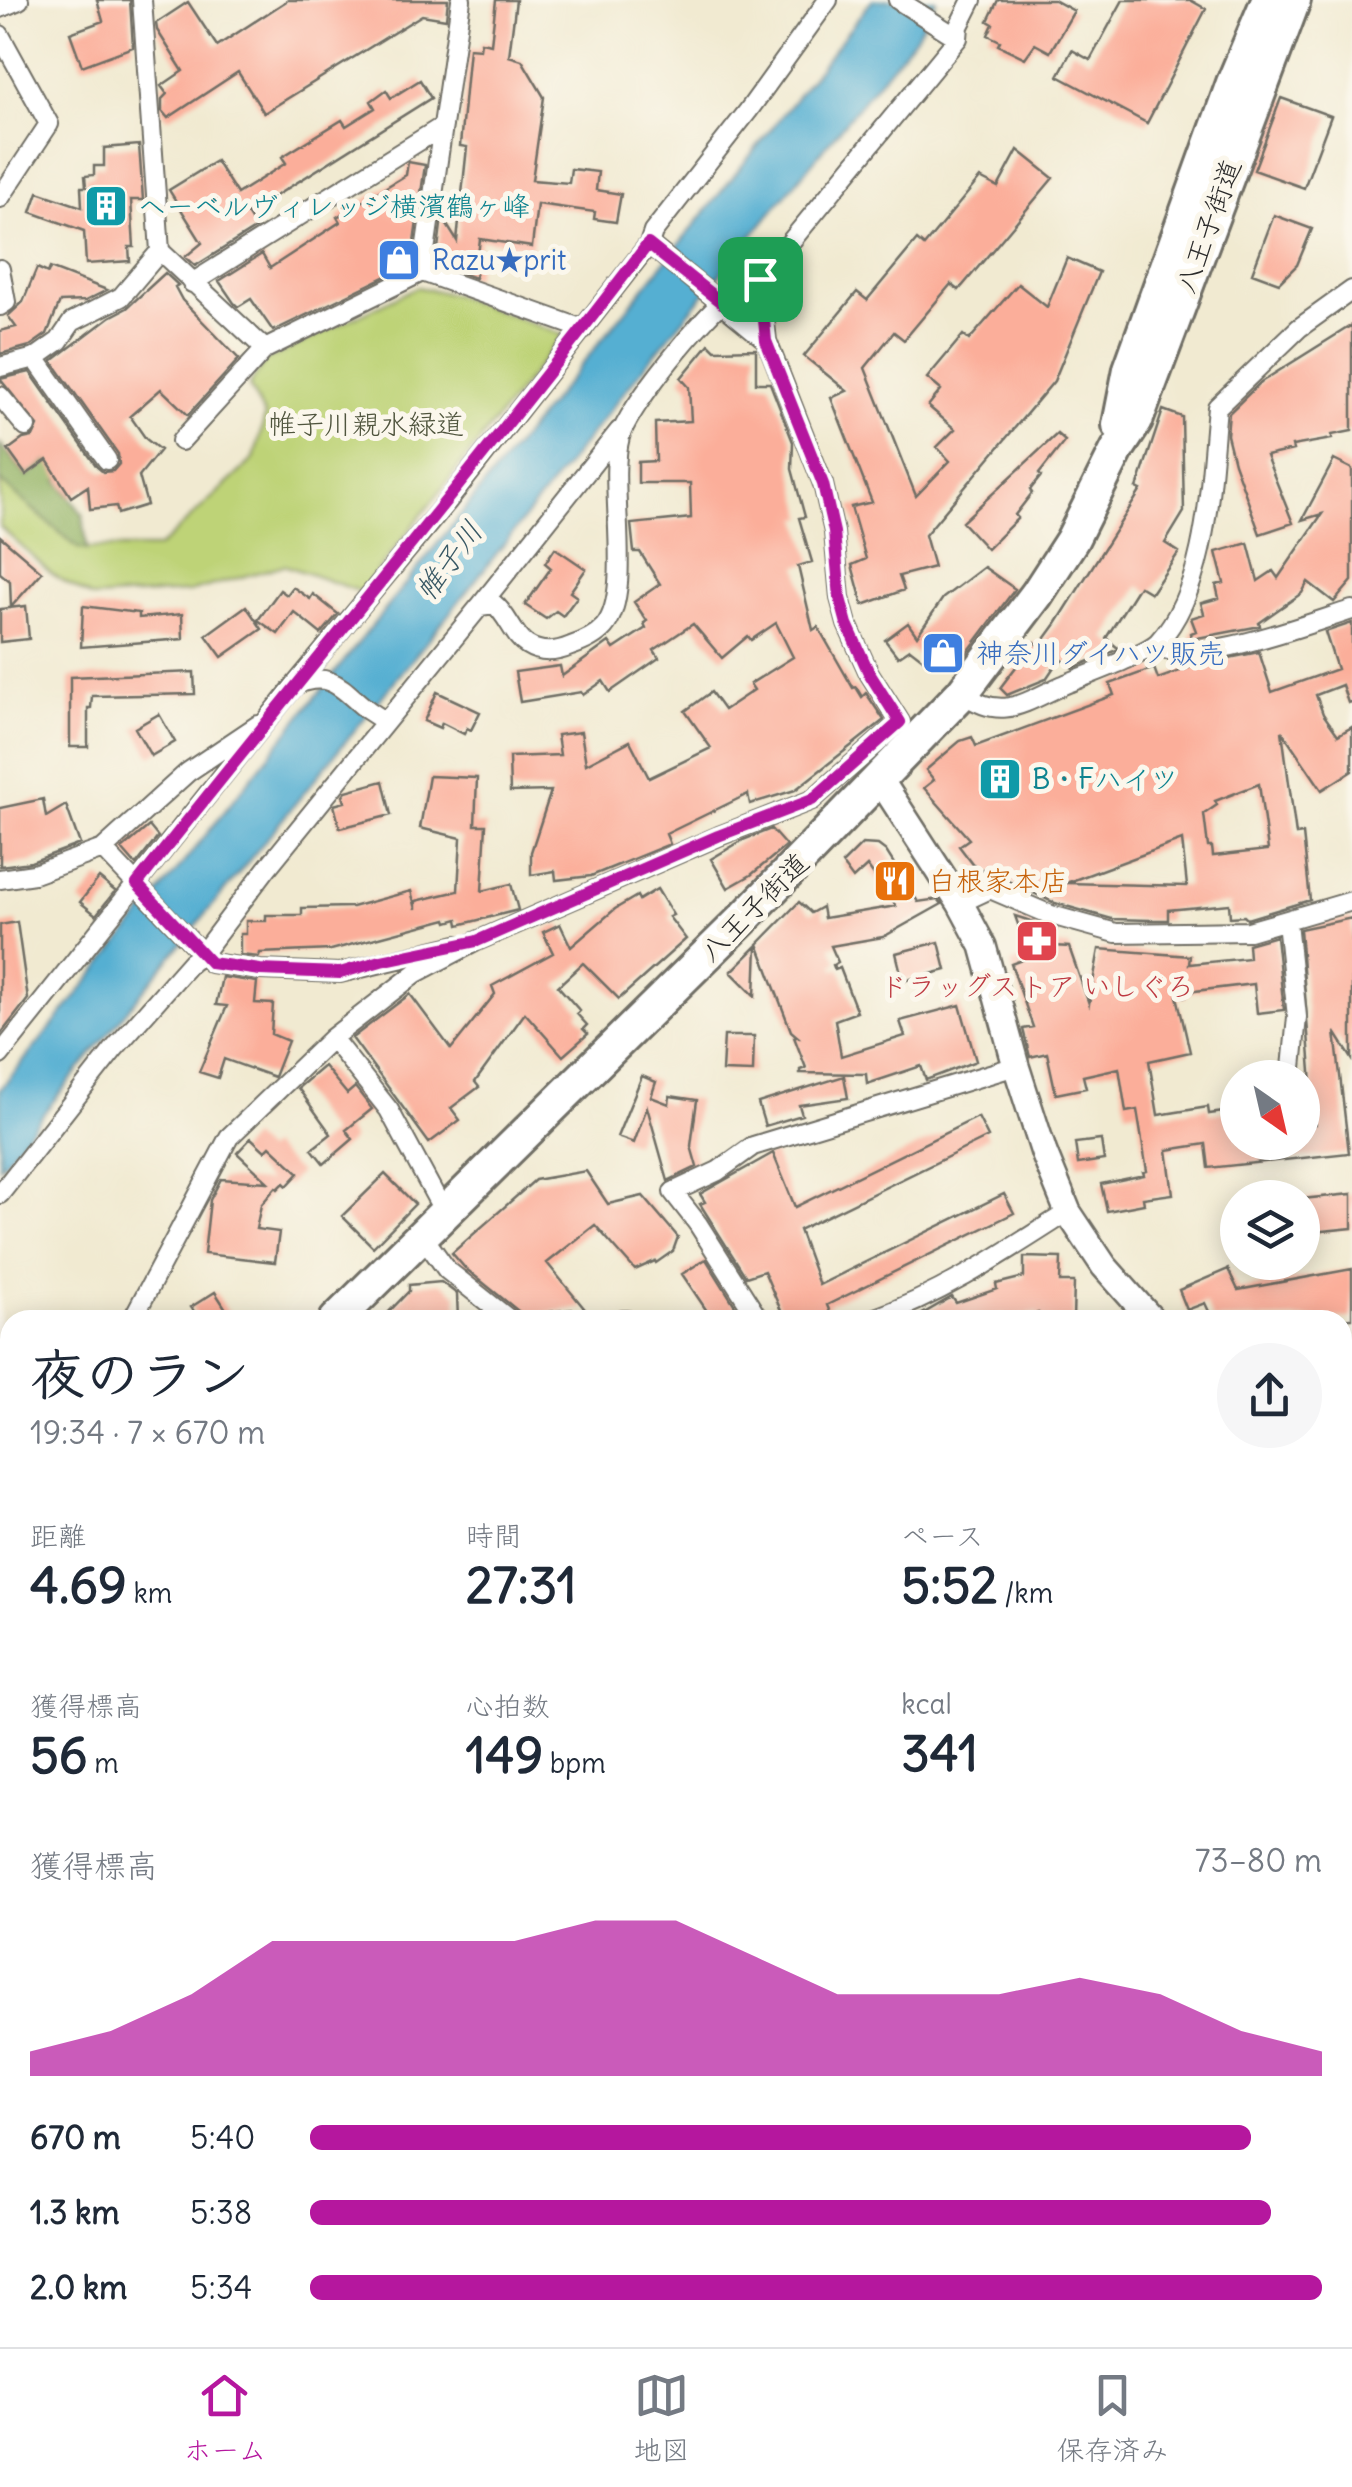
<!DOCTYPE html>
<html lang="ja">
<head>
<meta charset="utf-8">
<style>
  body { margin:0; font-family:Delius,"Klee One",sans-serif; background:#f6f6f7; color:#1f2937; height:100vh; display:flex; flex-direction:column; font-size:38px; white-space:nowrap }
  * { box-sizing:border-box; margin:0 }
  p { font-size:32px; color:#747a83 }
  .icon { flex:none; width:55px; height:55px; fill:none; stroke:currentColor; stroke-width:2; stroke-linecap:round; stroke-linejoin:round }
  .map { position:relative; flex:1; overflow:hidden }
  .panel { position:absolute; left:0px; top:1310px; width:1352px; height:1038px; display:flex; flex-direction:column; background:#fff; border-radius:30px 30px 0 0; box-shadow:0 5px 25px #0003 }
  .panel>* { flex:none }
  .needle { width:65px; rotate:146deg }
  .controls { position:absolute; left:1220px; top:1060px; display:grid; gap:20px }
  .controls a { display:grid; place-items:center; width:100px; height:100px; border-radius:50%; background:#fff; box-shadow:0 5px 25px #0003; font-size:50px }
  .pin { position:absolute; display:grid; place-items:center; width:85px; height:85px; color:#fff; margin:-42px; border-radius:20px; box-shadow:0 5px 15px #0006 }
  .round { display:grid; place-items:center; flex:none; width:105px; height:105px; border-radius:52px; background:#f6f6f7 }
  .headline { display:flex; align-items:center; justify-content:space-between; height:170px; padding:0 30px }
  h1 { font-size:55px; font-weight:700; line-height:75px }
  .figures { display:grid; grid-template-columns:repeat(3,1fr); gap:15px; height:170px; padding:10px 30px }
  .figures div { display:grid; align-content:center }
  .figures b { font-size:50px; font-weight:700 }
  .figures small { font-size:28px; font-weight:400 }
  .figures p { font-size:28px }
  .chart { height:280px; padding:20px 30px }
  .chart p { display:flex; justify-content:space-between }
  .chart svg { width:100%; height:180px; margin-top:10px; fill:#b5179e; opacity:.7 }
  ul { padding:0 30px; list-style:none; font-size:32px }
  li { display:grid; grid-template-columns:160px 120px 1fr; align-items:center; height:75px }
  li i { height:25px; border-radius:12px; background:#b5179e }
  .dock { display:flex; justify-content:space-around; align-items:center; height:140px; border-top:2px solid #e0e1e3; background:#fff; font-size:28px; color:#747a83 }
  .dock a { display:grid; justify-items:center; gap:5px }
  .dock .selected { color:#b5179e }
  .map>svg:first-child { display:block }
  .green { fill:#bed377; stroke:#747f51; stroke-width:2.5 }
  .forest { fill:#96b568; stroke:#60704a; stroke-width:2.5 }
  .water { fill:#54afd2; stroke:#406d7e; stroke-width:2.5 }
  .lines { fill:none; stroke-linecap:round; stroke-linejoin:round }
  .river { stroke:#54afd2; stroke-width:40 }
  .building { fill:#fbae9a; fill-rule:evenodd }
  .street-casing { stroke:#706e65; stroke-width:22 }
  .secondary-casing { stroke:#706e65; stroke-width:30 }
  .highway-casing { stroke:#706e65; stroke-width:38 }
  .street { stroke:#fff; stroke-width:18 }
  .secondary { stroke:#fff; stroke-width:25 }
  .highway { stroke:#fff; stroke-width:32 }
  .route-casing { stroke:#fff; stroke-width:20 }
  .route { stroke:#b5179e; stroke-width:12 }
  .labels { text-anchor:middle; stroke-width:10; stroke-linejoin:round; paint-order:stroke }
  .culture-label { font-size:28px; fill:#0d838f; stroke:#fbf7ec; text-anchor:start }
  .street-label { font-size:28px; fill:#2b2b2b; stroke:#fbf7ec }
  .shop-label { font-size:28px; fill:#366cbe; stroke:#fbf7ec; text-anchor:start }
  .park-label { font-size:28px; fill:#50553e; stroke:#fbf7ec }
  .food-label { font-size:28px; fill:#c56008; stroke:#fbf7ec; text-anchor:start }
  .health-label { font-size:28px; fill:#be3a42; stroke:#fbf7ec }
  .water-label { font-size:30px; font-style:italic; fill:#395965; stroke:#fbf7ec }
</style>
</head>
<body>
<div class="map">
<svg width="1352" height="2347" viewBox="0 0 1352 2347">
  <rect width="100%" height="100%" fill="#fbf7ec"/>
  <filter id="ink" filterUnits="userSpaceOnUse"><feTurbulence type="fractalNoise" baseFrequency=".01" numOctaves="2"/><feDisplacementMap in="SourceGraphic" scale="20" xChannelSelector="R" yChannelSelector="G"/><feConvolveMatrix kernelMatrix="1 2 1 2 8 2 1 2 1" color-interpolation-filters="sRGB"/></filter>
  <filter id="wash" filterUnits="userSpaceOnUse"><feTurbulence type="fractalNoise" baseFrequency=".0048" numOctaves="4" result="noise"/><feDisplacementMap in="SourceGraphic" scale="40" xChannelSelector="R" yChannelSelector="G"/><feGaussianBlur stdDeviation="2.25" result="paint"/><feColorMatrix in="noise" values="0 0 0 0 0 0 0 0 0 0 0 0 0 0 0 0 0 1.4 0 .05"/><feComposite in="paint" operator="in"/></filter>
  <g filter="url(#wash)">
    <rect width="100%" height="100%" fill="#f1ead1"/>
    <!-- green -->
    <path class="green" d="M417 287 451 294 563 335 361 592 284 565 189 592 93 598 53 575 0 527V481L79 548H158L254 459 265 416 249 386 265 361Z"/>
    <!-- forest -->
    <path class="forest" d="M0 444 27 477 51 459 63 475 58 481 83 515 87 550 78 548 0 481Z
      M161 2338H360L341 2347H165Z
      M1193 2338H1278L1274 2347H1175Z"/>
    <!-- water -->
    <path class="water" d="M872 0H936L916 36 640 372 441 624 0 1167V1090C174 878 342 662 514 448 634 300 755 152 872 0Z"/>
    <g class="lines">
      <!-- river -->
      <path class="river" d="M0 1853 10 1856
        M1342 1974 1352 1976"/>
    </g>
    <g id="blocks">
      <!-- building -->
      <path class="building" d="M97 0H130L133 47 82 66 70 33 103 21Z
        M288 0H448L446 19 422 15 264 113 238 72 168 118 162 111V99L167 94 161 86 183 71 157 30 156 23 188 2 217 46Z
        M496 0H516L509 56 522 60 544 97 532 180 569 183 571 169 598 172 596 190 621 194 616 222 594 219 595 212 537 204 532 247 480 239 475 278 436 264 442 217 457 241 467 147 460 146 469 48 480 49 481 42 491 44Z
        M998 0H1054L1074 11 1050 52 1035 44 1025 58 998 45 1000 41 988 35 993 24 988 21Z
        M1123 0H1190L1206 9 1147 123 1058 76 1072 50 1090 60Z
        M420 80 431 98 247 214 256 228 195 266 185 257 202 243 169 190 216 161 237 194 286 163 282 157 342 120 346 126 375 108 371 101 386 90 391 98Z
        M1281 98 1331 116 1304 188 1254 170Z
        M139 145 143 200H131L134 247H129L130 261 86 264 84 231 31 212 38 192 82 207 81 187H86L85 176 94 175V166H104V148Z
        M1018 150 1053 178 959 290 951 284 904 340 894 332 865 368 916 496 950 461 937 447 955 429 928 406 941 390 927 378 963 335 969 340 1018 284 1047 307 1067 258 1099 272 1054 381 925 535 934 567 899 576 904 590 863 605 852 565 866 559 851 507 872 502 831 398 847 391 804 356 857 292 867 300 917 240 924 246 980 178 998 187Z
        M408 162 425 165 411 264 273 331 251 299 238 307 234 303 219 281 262 254 270 268 340 222 337 217 406 175Z
        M1274 215 1312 229 1297 265 1279 283 1252 273Z
        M37 268 48 273 50 268 107 290 85 301 60 302 47 334 30 346 0 354V331L16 327 8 316 23 302Z
        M165 273 178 285 175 287 182 300 239 359 188 415 161 389 130 416 146 439 160 450 139 476 147 505 118 514 116 506 90 509 88 486 71 497 47 460 26 475 8 450 23 439 33 437 38 426 0 379 30 372 97 467 103 472 113 471 119 464 118 454 52 361 110 317 127 308Z
        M1352 325V431L1332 435V439L1292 446 1293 450 1266 456 1293 523 1260 534 1234 463 1227 435 1229 413 1261 382Z
        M709 344 715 350 756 349V383H770L793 442 792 469 805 517 799 518 812 562 798 566 813 630 818 627 853 688 856 687 862 697 866 693 884 720 795 790 750 804 748 794 666 834 670 844 591 876 556 880 555 871 531 875V852L551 791 510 792 509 757 560 755 557 735 581 732 586 764 630 741 649 778 711 748 685 711 711 692 724 710 754 690 750 684 793 657 776 623 751 640 748 636 722 658 693 624 654 650 659 658 610 692 603 681 583 695 581 692 520 702 515 672 560 666 562 676 609 642 614 649 646 628 644 623 647 621 634 602 660 584 640 552H634L631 524 691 518 690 483H638V462L656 461 655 423 691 421 689 387 681 378Z
        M1163 410 1182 417 1184 512 1165 543 1179 552 1151 593 1139 586 1106 638 1119 649 1073 668 1060 658 1046 679 1007 695 1000 688 1035 642 1040 646 1056 624 1141 490 1137 488Z
        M1057 434 1065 441 1039 474 1041 476 1030 490 1032 493 1015 515 1018 518 987 549 962 522Z
        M1334 460 1352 469V581L1334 602 1308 582 1302 593 1259 623 1260 626 1192 639 1191 633 1196 631 1191 618 1204 614 1201 603 1219 598 1216 585 1224 583 1216 552 1248 543 1258 581 1273 571 1278 578 1322 514 1302 520Z
        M0 536 42 572 11 607 10 581 0 573Z
        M555 548 586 569 570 592 577 597 563 616 556 611 546 619 525 605 551 568 545 563Z
        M984 567 1015 589 964 657 946 648 932 666 910 649 898 657 885 640 908 623 917 636 943 598Z
        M293 587 310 599 313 594 338 614 321 634 294 612 278 634 258 620 280 590 287 595Z
        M26 606 29 639 0 642V609Z
        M83 606 139 613V618L182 614 183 639 81 647Z
        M246 606 262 629 222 657 206 635Z
        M1352 623V702L1348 703 1342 685 1316 695 1323 714 1338 735 1352 727V771L1322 790 1282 731 1296 835 1303 834 1310 900 1247 919 1244 916 1230 917 1229 904 1168 910V920H1151L1112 919 1055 903 982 869 978 871 959 846 969 839 924 788 934 780 926 770 960 741 972 737 976 746 1114 695 1110 684 1154 668 1158 679 1199 664 1259 652 1272 692 1337 669 1325 632ZM1259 784 1268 850 1213 856 1212 847H1208L1204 814 1217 805 1215 801ZM1182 840 1187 886 1066 883Z
        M194 672 195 694 92 696 91 708H88V747H70V677Z
        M437 692 480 712 471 730 467 728 464 734 442 723 440 728 424 721Z
        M159 714 175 742 151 756 135 728Z
        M429 776 477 778 475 825H486L482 891 511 884 518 910 459 925 458 919 448 922 447 919 331 950 260 953 259 957 240 955V934H246V921H266V915H302V908L352 907 411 891 416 909V901L458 891 461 838 420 828Z
        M383 781 391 815 340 828 334 805 345 802 343 795 346 791Z
        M43 799 46 817 66 805 80 844 31 862 0 866V808Z
        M149 826 158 837 136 865 122 849Z
        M771 829 786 846 751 875 728 888 711 859 743 840Z
        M862 844 878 845 886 851 918 902 938 899 942 904 883 937 831 946 838 962 833 965 835 970 840 968 857 1012 835 1020 841 1056 905 1036 900 1021 960 1005 976 1061 926 1080 921 1066 867 1084 866 1074 800 1073V1070L806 1068 794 1037H798L791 1031 758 944 799 902 811 913 822 907 824 918 896 906 867 866 853 879 842 864Z
        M99 878 115 891 96 915 80 902Z
        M657 889 673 915 669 917 686 939 619 999 583 963 558 986 580 1011 577 1014 587 1025 583 1029 588 1034 563 1056 525 1013 475 1082 479 1087 451 1108 460 1120 429 1143 352 1038 410 994 451 1049 495 994 492 986 553 953 543 932 560 924 571 947 615 909 637 896 639 900Z
        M1015 916 1056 929 1055 946 1069 947 1089 1004 1099 949 1190 956 1189 964 1249 958 1248 944 1276 936 1284 1010 1257 1013 1254 984 1187 992 1186 997 1177 996 1190 1052 1149 1061 1158 1115 1208 1107 1209 1114 1238 1110V1142H1302V1125L1315 1124 1300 929 1352 918V1059L1335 1032 1349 1153 1209 1168 1206 1144 1167 1150 1173 1194 1143 1198 1144 1204 1107 1211 1101 1184 1144 1175 1143 1172 1147 1171 1137 1110 1126 1112 1119 1068 1083 1076 1086 1088 1056 1094 1047 1053 1030 1057 1023 1029 1033 1027 1011 964 1030 957Z
        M17 922 28 999 0 1035V925Z
        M939 942 946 970 903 981 896 953Z
        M757 946 755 996 731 972Z
        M222 977 257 982 255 1003 273 1004 271 1034 288 1041 274 1077 224 1059 218 1078 199 1072 227 1006 216 1005Z
        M724 1036H754L753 1072 722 1071Z
        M324 1066 347 1094 355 1087 372 1109 346 1130 353 1139 324 1164 312 1149 331 1134 298 1088Z
        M642 1076 656 1082 651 1097 669 1104 670 1096 697 1100 691 1146 697 1167 668 1181 647 1107 634 1143 617 1137Z
        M844 1076 848 1098 799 1105 802 1115 765 1126 758 1103Z
        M978 1117 988 1137 799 1230 819 1285 1004 1194 1014 1213 827 1305 833 1320H785L764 1271 746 1277 700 1204 705 1202 700 1194 773 1153 795 1207Z
        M251 1138 265 1151 270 1146 299 1173 287 1186 284 1183 278 1189 276 1187 261 1205 256 1229 279 1232 275 1262 204 1254 210 1200 221 1179 268 1182 237 1153Z
        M1101 1140 1104 1160 1078 1164 1075 1143Z
        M586 1171 608 1204 643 1196 678 1237 673 1251 656 1263 655 1261 635 1270 595 1225 547 1263 584 1308 523 1315 465 1268 452 1253 535 1180Z
        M385 1174 415 1204 373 1247 342 1216Z
        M1352 1194V1228L1302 1233V1199Z
        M1024 1257 1061 1258 1060 1282H1074L1073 1320H1038V1313L1006 1320 1003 1314 984 1320H912L952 1297 956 1303 997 1289 996 1284 1024 1277Z
        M706 1259 744 1320H713L682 1274Z
        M1228 1269 1238 1290 1352 1269V1318L1213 1320 1205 1303 1187 1310 1179 1290Z
        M441 1282 457 1294 458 1320H381L409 1291V1285Z
        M215 1292 233 1320H200L191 1307Z"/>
    </g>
  </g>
  <g filter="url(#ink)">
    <use href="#blocks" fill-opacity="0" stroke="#706e65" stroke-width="2.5"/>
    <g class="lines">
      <!-- street casing -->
      <g class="street-casing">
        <path id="street" d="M142 0 160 251 265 349 422 272 583 329
          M0 8 19 0
          M0 35 49 124 0 198
          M958 38 959 26 972 0
          M649 244 653 232 748 111 828 0
          M0 269 6 302 0 306
          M422 272 461 0
          M192 283 443 126
          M767 341 760 279 958 38 898 0
          M35 358 107 460
          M0 367 35 358 59 341 72 322 121 297 160 251
          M0 396 26 427
          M181 441 265 349
          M480 606 619 431
          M1156 644C1186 671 1315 621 1352 610
          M962 693C1001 721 1022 704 1061 686 1081 677 1145 655 1158 642 1209 587 1210 477 1217 407L1299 328 1352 290
          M103 849 188 772 258 725
          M0 879 34 874 103 849 211 963 260 970 340 973 457 945
          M960 903 990 889 1051 915 1116 933 1249 931 1352 901
          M1287 922 1297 1017 1291 1078
          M332 1038 389 1110 444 1212
          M0 1055 295 685C341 665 348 705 385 720
          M0 1194 114 1049 191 962 202 954 267 868 480 606 494 604C508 615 513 636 527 645 541 654 557 652 571 646 583 642 596 636 604 627 634 593 607 483 620 437 629 406 705 313 733 293 741 287 751 283 760 279
          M422 1235 447 1270 510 1320
          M132 1320 229 1137 332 1038 416 973 477 941 719 836 812 800 900 722 869 673 847 624 840 598 834 532 823 484 767 341 649 244 447 502 295 685
          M623 1320H627
          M759 1320 698 1224 673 1192 718 1171 753 1146 1016 1066
          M870 1320C943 1294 1004 1253 1068 1212
          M0 1409 10 1404
          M0 1830 10 1835
          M1342 1848H1352
          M0 1938 10 1935
          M0 2068 10 2071
          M1342 2155 1352 2151
          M0 2232 10 2233
          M1342 2337 1352 2318
          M137 2338 140 2347
          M1030 2338 1074 2347
          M53 2347 54 2338
          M949 2347 957 2338
          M1103 2347 1115 2338"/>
      </g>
      <!-- secondary casing -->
      <g class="secondary-casing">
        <path id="secondary" d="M879 778 960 903 983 946 1016 1066 1044 1153 1068 1212 1104 1266 1152 1320
          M1342 1447 1352 1450"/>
      </g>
      <!-- highway casing -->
      <g class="highway-casing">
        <path id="highway" d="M1119 425 1130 369 1233 83 1268 0
          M336 1320 744 918 962 693 1037 594 1072 540 1117 450 1136 421 1294 0
          M0 1655 10 1646"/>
      </g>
      <!-- street -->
      <use href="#street" class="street"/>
      <!-- secondary -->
      <use href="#secondary" class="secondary"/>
      <!-- highway -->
      <use href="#highway" class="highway"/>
    </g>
  </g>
  <g class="lines" filter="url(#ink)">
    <!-- route casing -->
    <g class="route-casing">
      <path id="route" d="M648 244 722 303 734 292 760 279 766 341 823 484 834 532 840 598 847 624 869 673 900 722 812 800 718 836 477 941 381 961 340 973 260 970 211 963 137 884C307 670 482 461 648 244Z"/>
    </g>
    <!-- route -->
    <use href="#route" class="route"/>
  </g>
  <!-- icons -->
  <defs>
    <g id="building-square" transform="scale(2.25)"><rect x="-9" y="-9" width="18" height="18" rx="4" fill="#0f9aa8" stroke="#fbf7ec"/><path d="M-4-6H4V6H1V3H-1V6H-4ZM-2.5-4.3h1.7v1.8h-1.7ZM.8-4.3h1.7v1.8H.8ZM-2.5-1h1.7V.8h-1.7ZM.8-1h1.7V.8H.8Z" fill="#fff"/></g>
    <g id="shop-square" transform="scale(2.25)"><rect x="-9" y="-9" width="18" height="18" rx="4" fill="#3f7fe0" stroke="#fbf7ec"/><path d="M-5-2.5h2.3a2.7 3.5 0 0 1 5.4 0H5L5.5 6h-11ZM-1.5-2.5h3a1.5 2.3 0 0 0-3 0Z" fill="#fff"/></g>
    <g id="restaurant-square" transform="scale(2.25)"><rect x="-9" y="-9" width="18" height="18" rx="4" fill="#e8710a" stroke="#fbf7ec"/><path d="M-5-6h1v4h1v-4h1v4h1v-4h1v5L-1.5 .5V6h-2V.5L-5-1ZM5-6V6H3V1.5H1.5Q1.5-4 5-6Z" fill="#fff"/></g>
    <g id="pharmacy-square" transform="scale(2.25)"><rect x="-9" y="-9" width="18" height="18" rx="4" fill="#e0444e" stroke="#fbf7ec"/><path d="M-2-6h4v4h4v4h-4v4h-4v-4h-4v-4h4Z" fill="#fff"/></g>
  </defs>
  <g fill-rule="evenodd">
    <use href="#building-square" x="106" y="206"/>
    <use href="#shop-square" x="399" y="260"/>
    <use href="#shop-square" x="943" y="653"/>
    <use href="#building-square" x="1000" y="779"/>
    <use href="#restaurant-square" x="895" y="881"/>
    <use href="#pharmacy-square" x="1037" y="941"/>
  </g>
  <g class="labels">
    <!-- culture labels -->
    <g class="culture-label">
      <text x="138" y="216">ヘーベルヴィレッジ横濱鶴ヶ峰</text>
      <text x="1032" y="789">B・Fハイツ</text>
    </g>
    <!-- street labels -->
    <g class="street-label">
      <text transform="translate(1208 226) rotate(-70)" y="10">八王子街道</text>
      <text transform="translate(754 907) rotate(-45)" y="10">八王子街道</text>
    </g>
    <!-- shop labels -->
    <g class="shop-label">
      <text x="432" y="270">Razu★prit</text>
      <text x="976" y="663">神奈川ダイハツ販売</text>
    </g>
    <!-- park labels -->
    <g class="park-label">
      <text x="366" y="434">帷子川親水緑道</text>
    </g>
    <!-- food labels -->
    <g class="food-label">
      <text x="928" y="891">白根家本店</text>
    </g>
    <!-- health labels -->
    <g class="health-label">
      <text x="1037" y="996">ドラッグストア いしぐろ</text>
    </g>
    <!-- water labels -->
    <g class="water-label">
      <text transform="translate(449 561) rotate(-53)" y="10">帷子川</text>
    </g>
  </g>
</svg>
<div class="controls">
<a><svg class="needle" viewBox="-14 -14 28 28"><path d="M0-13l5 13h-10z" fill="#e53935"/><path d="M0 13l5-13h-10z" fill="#747a83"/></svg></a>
<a><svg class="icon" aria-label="layers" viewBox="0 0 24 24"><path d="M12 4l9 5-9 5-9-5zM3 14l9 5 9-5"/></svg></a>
</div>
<div class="pin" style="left:760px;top:279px;background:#1e9e55"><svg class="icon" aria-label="arrive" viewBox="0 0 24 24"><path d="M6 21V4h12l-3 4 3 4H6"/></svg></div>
<section class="panel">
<div class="headline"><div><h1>夜のラン</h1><p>19:34 · 7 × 670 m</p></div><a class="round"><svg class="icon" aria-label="share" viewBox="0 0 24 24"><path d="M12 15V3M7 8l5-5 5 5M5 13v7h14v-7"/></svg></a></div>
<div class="figures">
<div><p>距離</p><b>4.69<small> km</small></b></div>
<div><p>時間</p><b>27:31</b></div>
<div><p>ペース</p><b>5:52<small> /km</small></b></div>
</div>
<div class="figures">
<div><p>獲得標高</p><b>56<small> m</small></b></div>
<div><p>心拍数</p><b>149<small> bpm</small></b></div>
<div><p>kcal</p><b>341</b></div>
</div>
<div class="chart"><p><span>獲得標高</span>73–80 m</p>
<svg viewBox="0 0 160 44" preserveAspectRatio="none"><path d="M0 44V38L10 33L20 24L30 11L40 11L50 11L60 11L70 6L80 6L90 15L100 24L110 24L120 24L130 20L140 24L150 33L160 38V44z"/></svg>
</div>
<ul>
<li><b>670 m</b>5:40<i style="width:93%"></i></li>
<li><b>1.3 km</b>5:38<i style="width:95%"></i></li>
<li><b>2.0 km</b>5:34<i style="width:100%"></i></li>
</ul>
</section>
</div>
<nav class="dock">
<a class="selected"><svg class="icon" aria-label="home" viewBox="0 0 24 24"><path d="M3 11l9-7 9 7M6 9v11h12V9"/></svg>ホーム</a>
<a><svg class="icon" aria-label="map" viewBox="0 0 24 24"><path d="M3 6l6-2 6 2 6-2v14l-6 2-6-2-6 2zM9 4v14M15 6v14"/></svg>地図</a>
<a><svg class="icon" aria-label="saved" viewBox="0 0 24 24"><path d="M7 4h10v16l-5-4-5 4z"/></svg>保存済み</a>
</nav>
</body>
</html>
